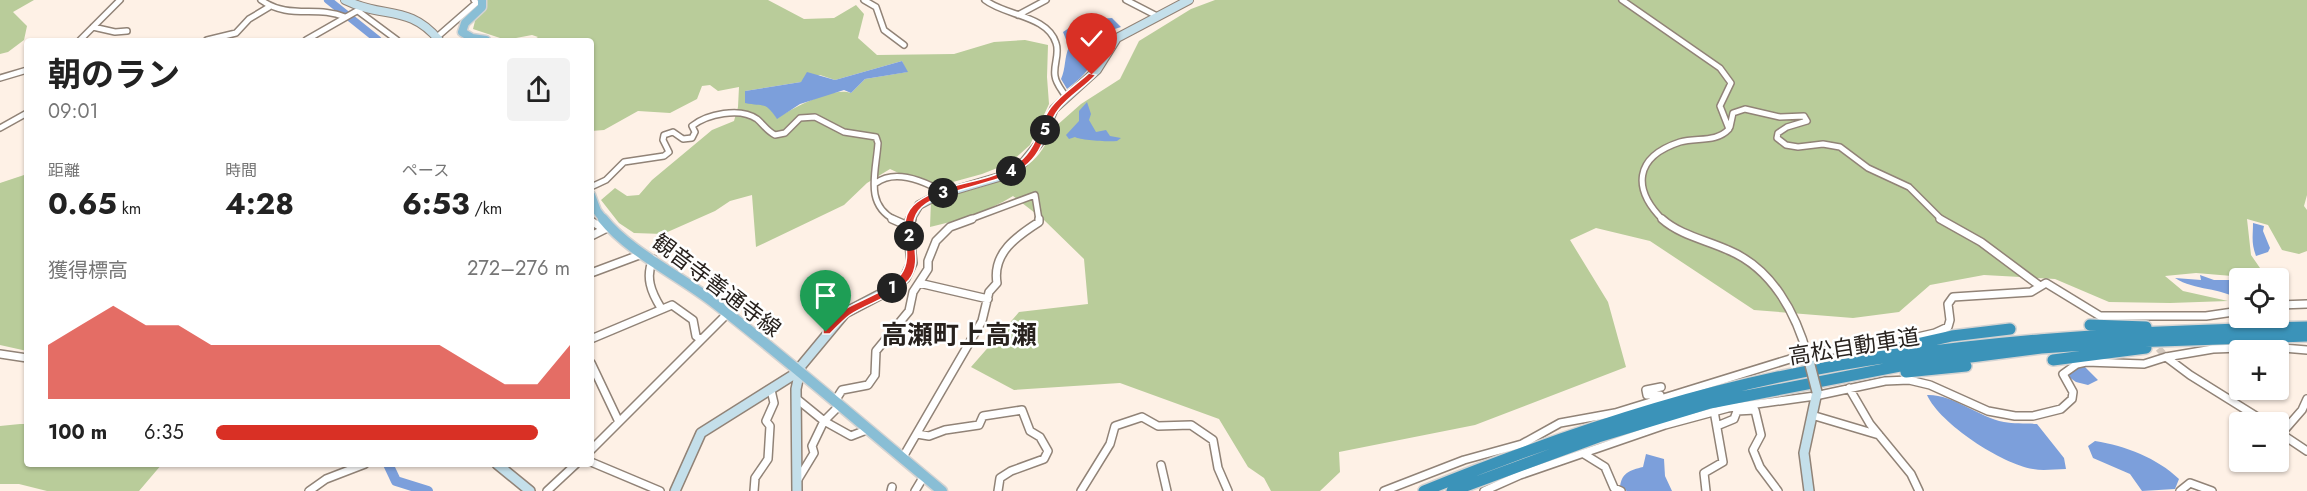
<!DOCTYPE html>
<html lang="ja">
<head>
<meta charset="utf-8">
<style>
  body { margin:0; font-family:Jost,"Noto Sans JP",sans-serif; background:#f2f2f2; color:#222; height:100vh; display:flex; flex-direction:column; font-size:22px; white-space:nowrap }
  * { box-sizing:border-box; margin:0 }
  p { font-size:20px; color:#767676 }
  .icon { flex:none; width:33px; height:33px; fill:none; stroke:currentColor; stroke-width:2; stroke-linecap:round; stroke-linejoin:round }
  .map { position:relative; flex:1; overflow:hidden }
  .details { position:absolute; left:24px; top:38px; width:570px; height:429px; display:flex; flex-direction:column; background:#fff; border-radius:6px; box-shadow:0 2px 4px #0004 }
  .details>* { flex:none }
  .tools { position:absolute; left:2229px; top:268px; display:grid; gap:12px }
  .tools a { display:grid; place-items:center; width:60px; height:60px; border-radius:6px; background:#fff; box-shadow:0 2px 4px #0004; font-size:30px }
  .pin { position:absolute; display:grid; place-items:center; width:51px; height:51px; color:#fff; margin:-62px -26px; border-radius:50% 50% 50% 0; rotate:-45deg; box-shadow:0 0 6px #0007 }
  .pin .icon { rotate:45deg }
  .km { position:absolute; width:30px; height:30px; margin:-15px; border-radius:50%; background:#222; color:#fff; font-size:16px; line-height:30px; text-align:center }
  .round { display:grid; place-items:center; flex:none; width:63px; height:63px; border-radius:6px; background:#f2f2f2 }
  .head { display:flex; align-items:center; justify-content:space-between; height:102px; padding:0 24px }
  h1 { font-size:33px; font-weight:700; line-height:45px }
  .stats { display:grid; grid-template-columns:repeat(3,1fr); gap:9px; height:102px; padding:6px 24px }
  .stats div { display:grid; align-content:center }
  .stats b { font-size:30px; font-weight:700 }
  .stats small { font-size:16px; font-weight:400 }
  .stats p { font-size:16px }
  .chart { height:168px; padding:12px 24px }
  .chart p { display:flex; justify-content:space-between }
  .chart svg { width:100%; height:108px; margin-top:6px; fill:#d93025; opacity:.7 }
  ul { padding:0 24px; list-style:none; font-size:20px }
  li { display:grid; grid-template-columns:96px 72px 1fr; align-items:center; height:45px }
  li i { height:15px; border-radius:8px; background:#d93025 }
  .map>svg:first-child { display:block }
  .green { fill:#b9cc9a; fill-rule:evenodd }
  .water { fill:#7c9fdb }
  .lines { fill:none; stroke-linecap:round; stroke-linejoin:round }
  .river-far1 { stroke:#7c9fdb; stroke-width:8 }
  .river { stroke:#7c9fdb; stroke-width:10 }
  .street-tunnel { stroke:#d3c8be; stroke-width:7; stroke-dasharray:7 3; stroke-linecap:butt }
  .street-far1-casing { stroke:#918377; stroke-width:8 }
  .street-casing { stroke:#918377; stroke-width:10 }
  .secondary-far1-casing { stroke:#918377; stroke-width:10 }
  .secondary-casing { stroke:#918377; stroke-width:12 }
  .primary-far1-casing { stroke:#d4d3d2; stroke-width:11 }
  .primary-casing { stroke:#d4d3d2; stroke-width:13 }
  .highway-casing { stroke:#d4d3d2; stroke-width:14 }
  .street-far1 { stroke:#fff; stroke-width:5 }
  .street { stroke:#fff; stroke-width:7 }
  .secondary-far1 { stroke:#c4dfea; stroke-width:8 }
  .secondary { stroke:#c4dfea; stroke-width:9 }
  .primary-far1 { stroke:#89bed5; stroke-width:8 }
  .primary { stroke:#89bed5; stroke-width:10 }
  .highway { stroke:#3b93b9; stroke-width:11 }
  .secondary-bridge-casing { stroke:#918377; stroke-width:12; stroke-linecap:butt }
  .secondary-bridge { stroke:#c4dfea; stroke-width:9 }
  .route { fill:#d93025; stroke:#fff; stroke-width:1.5 }
  .labels { text-anchor:middle; stroke-width:5; stroke-linejoin:round; paint-order:stroke }
  .street-label { font-size:22px; fill:#28221e; stroke:#fff }
  .quarter-label { font-size:26px; font-weight:bold; fill:#28221e; stroke:#fff }
</style>
</head>
<body>
<div class="map">
<svg width="2307" height="491" viewBox="0 0 2307 491">
  <rect width="100%" height="100%" fill="#fef1e6"/>
  <!-- green -->
  <path class="green" d="M0 0H34L13 12 27 26 24 40 8 52 0 54Z
    M485 0H768L804 19 834 18 856 5 864 14 858 38 877 55 954 54 994 42 1025 40 1048 45 1047 77 1049 104 1030 145 1010 163 982 174 931 188 890 169 867 183 844 205 756 247 752 195 730 201 715 211 663 234 634 233 619 223 601 200 615 188 627 196 639 195 652 180 712 130 734 121 738 107 739 87 718 91 710 85 702 86 697 99 670 113 638 111 604 130 591 131V40H533L538 37 532 35 506 40 473 29 476 17ZM902 61 907 72 865 79 851 93C833 86 793 108 777 118L769 107 745 91 801 82 820 75 835 80Z
    M1215 0H2307V195L2304 206 2307 210V251L2299 254 2282 250 2268 225 2247 219 2251 255 2260 268 2244 277 2196 273 2165 276 2183 291 2228 301 2170 303 2109 302 2055 279 1984 275 1930 285 1899 312 1853 318 1754 310 1650 241 1596 228 1570 240 1608 302 1626 367 1475 425 1339 452 1340 472 1320 491H1271L1264 478 1248 467 1219 419 1120 383 1014 390 971 367 1019 312 1088 304 1084 259 1044 220 1013 196C987 212 960 220 930 227L931 200C968 190 1025 182 1045 145 1050 137 1051 126 1053 118L1055 127 1081 104 1120 79 1139 41 1191 9Z
    M27 174V351L0 345V183Z
    M20 424H27V464H162L139 491H47L19 484H0V426Z"/>
  <!-- water -->
  <path class="water" d="M1112 18 1121 27 1090 37 1086 47 1095 54C1091 70 1080 79 1067 89L1061 79C1066 68 1064 58 1069 47L1063 32 1081 20Z
    M902 61 908 72 865 79 851 93 844 90 800 104 777 119C765 101 764 107 745 103V91L801 82 807 72 835 80Z
    M1087 102 1091 114 1089 120 1096 132 1106 130 1110 136 1121 138 1117 141C1106 142 1080 140 1075 137L1069 139 1066 135 1079 121V111Z
    M2253 223 2264 226 2263 231 2270 248 2268 252 2256 256C2251 243 2253 236 2253 223Z
    M2200 275 2214 280H2233L2239 290V300C2221 287 2195 291 2175 278L2201 280Z
    M2083 365 2098 380 2088 385 2076 382 2066 375Z
    M1927 395C1953 394 1978 417 2004 422 2014 424 2027 423 2037 424L2064 458 2066 469C2055 469 2043 471 2033 469 2002 464 1940 424 1927 395Z
    M2095 441C2126 446 2157 458 2179 479L2175 489 2142 491 2130 474 2093 458 2088 446Z
    M1646 454 1664 459 1665 476 1672 491H1627L1620 488C1621 473 1630 470 1643 467Z"/>
  <g class="lines">
    <!-- river-far1 -->
    <path class="river-far1" d="M328 0 378 40"/>
    <!-- river -->
    <path class="river" d="M388 464 396 481 428 491"/>
    <!-- street-tunnel -->
    <path class="street-tunnel" d="M2152 341 2166 357"/>
    <!-- street-far1 casing -->
    <g class="street-far1-casing">
      <path id="street-far1" d="M261 0C289 20 317 5 345 17
        M864 0 876 7 884 30 904 45
        M985 0C1005 16 1047 15 1056 43 1060 54 1053 65 1055 76 1056 84 1062 90 1066 97
        M1126 0 1157 16
        M1622 0 1720 68 1731 83 1720 106 1729 129C1716 143 1697 137 1680 142 1634 157 1632 189 1663 220
        M358 11 397 40
        M1018 15 1046 0
        M93 27 115 32 127 31
        M437 37 476 3 474 0
        M80 40 120 0
        M207 40 236 33 249 19 269 7
        M306 40 362 8
        M0 78 27 70
        M1730 127 1733 113 1745 109 1780 117 1804 116 1807 121 1787 127 1778 133 1777 138 1786 145 1798 147 1823 144 1840 147 1868 168 1909 187 1942 220
        M0 128 27 113
        M876 183C896 168 926 182 945 193
        M591 187 606 180 624 162 664 156 669 152 663 140 664 135 673 132 683 139 692 138 695 132 692 126C707 114 740 107 757 119 763 124 767 131 775 135L785 133 800 118 815 117 844 132 876 137 878 143C876 173 864 204 895 220
        M968 220 1035 195 1039 220"/>
    </g>
    <!-- street casing -->
    <g class="street-casing">
      <path id="street" d="M892 219 908 226
        M1662 219C1680 235 1706 240 1728 250 1772 268 1796 313 1808 357
        M1940 219 1981 242 2040 286
        M591 221 604 229
        M591 236 609 227
        M653 259C645 277 651 292 661 308
        M591 273 642 254
        M919 283 988 299
        M2278 305 2307 304
        M591 339 672 305 693 320 696 336 700 339
        M0 354 27 358
        M2166 357 2190 375 2267 423
        M591 363 619 422
        M1849 388 1870 424 1911 474 1919 491
        M1660 395H1647L1646 390 1661 387
        M797 399 824 421 812 446 814 453 797 481
        M835 401 842 390 868 385 875 375 876 351 909 311 913 292 928 269V261L936 241 950 227 972 219
        M840 405 824 421 851 436 869 429
        M1735 407 1737 411 1755 410 1761 435 1753 450 1760 467 1778 491
        M1815 416 1879 435
        M1717 426 1734 419 1737 411
        M2280 433 2307 451
        M917 434 929 436 945 430 979 425 983 416 1022 410 1030 431 1040 437 1048 451 1044 459 1011 471 1000 478 998 491
        M2281 434 2302 410 2307 399
        M591 450 728 313
        M1584 454 1605 467 1614 488 1621 491
        M903 457 982 321 989 292 997 283C992 253 1017 236 1039 222V219
        M591 462 660 491
        M1161 465 1167 491
        M309 491 326 479 365 464
        M547 491 576 464
        M754 491 755 478 768 459 770 426 766 421 774 403 771 390
        M891 491 892 487
        M915 491 924 476
        M1081 491 1110 444 1115 426 1142 417 1158 426 1191 425 1213 440 1218 468 1228 491
        M1384 491 1464 460 1522 444 1560 423 1615 413 1790 359 1825 351 1896 342 1935 333 1948 327 1950 320 1948 304 1953 297 2031 292 2046 283 2100 316H2206L2240 311
        M1484 491 1520 475 1665 425 1728 408 1815 396 1885 381 1909 380 1930 385 1988 411 2015 416H2033L2061 409 2072 399 2073 392 2063 374 2077 364 2086 362 2144 364 2166 357 2213 349 2271 347 2307 350
        M1706 491 1704 473 1723 462 1714 411
        M2180 491 2190 483 2212 491"/>
    </g>
    <!-- secondary-far1 casing -->
    <g class="secondary-far1-casing">
      <path id="secondary-far1" d="M345 0C383 19 409 4 439 40
        M910 220 919 205 938 195 999 177 1023 163 1040 142 1054 109 1097 70 1117 38 1189 0"/>
    </g>
    <!-- secondary casing -->
    <g class="secondary-casing">
      <path id="secondary" d="M497 464 530 491
        M675 491 701 433 798 372
        M797 491 796 389 801 366 845 313 887 291 905 278 912 263 908 225 911 219
        M1809 491 1804 453 1817 392"/>
    </g>
    <!-- primary-far1 casing -->
    <g class="primary-far1-casing">
      <path id="primary-far1" d="M482 0V7L465 23 462 32 472 38 486 40
        M591 195 597 211 604 220"/>
    </g>
    <!-- primary casing -->
    <g class="primary-casing">
      <path id="primary" d="M603 219C630 253 681 276 716 304 793 364 867 429 942 491"/>
    </g>
    <!-- highway casing -->
    <g class="highway-casing">
      <path id="highway" d="M2090 325 2146 327
        M1854 358 1952 336 2010 329
        M2053 360 2146 348
        M1906 372 1966 366
        M1424 491C1539 444 1657 403 1778 377 1952 340 2130 331 2307 327
        M1452 491 1598 437 1710 403 1900 366 2041 348 2130 342 2307 336"/>
    </g>
    <!-- street-far1 -->
    <use href="#street-far1" class="street-far1"/>
    <!-- street -->
    <use href="#street" class="street"/>
    <!-- secondary-far1 -->
    <use href="#secondary-far1" class="secondary-far1"/>
    <!-- secondary -->
    <use href="#secondary" class="secondary"/>
    <!-- primary-far1 -->
    <use href="#primary-far1" class="primary-far1"/>
    <!-- primary -->
    <use href="#primary" class="primary"/>
    <!-- highway -->
    <use href="#highway" class="highway"/>
    <!-- secondary-bridge casing -->
    <g class="secondary-bridge-casing">
      <path id="secondary-bridge" d="M1808 357 1817 392"/>
    </g>
    <!-- secondary-bridge -->
    <use href="#secondary-bridge" class="secondary-bridge"/>
  </g>
  <!-- route -->
  <path class="route" d="M1089 73 1096 75C1085 87 1069 96 1059 109 1045 126 1046 151 1024 167 995 186 945 188 922 207 901 226 927 258 909 280 894 297 868 303 850 315 843 320 836 328 830 334H823V329C829 323 835 315 843 310 860 299 889 292 901 274 917 252 891 221 917 202 947 180 989 185 1019 162 1039 146 1038 123 1051 107 1061 94 1077 84 1089 73Z"/>
  <g class="labels">
    <!-- street labels -->
    <g class="street-label">
      <text transform="translate(717 285) rotate(37)" y="8">観音寺善通寺線</text>
      <text transform="translate(1854 346) rotate(-9)" y="8">高松自動車道</text>
    </g>
    <!-- quarter labels -->
    <g class="quarter-label">
      <text x="959" y="344">高瀬町上高瀬</text>
    </g>
  </g>
</svg>
<div class="tools">
<a><svg class="icon" aria-label="locate" viewBox="0 0 24 24"><circle cx="12" cy="12" r="6"/><path d="M12 2v4M12 18v4M2 12h4M18 12h4"/></svg></a>
<a>+</a>
<a>−</a>
</div>
<div class="pin" style="left:826px;top:332px;background:#1e9e55"><svg class="icon" aria-label="arrive" viewBox="0 0 24 24"><path d="M6 21V4h12l-3 4 3 4H6"/></svg></div>
<div class="pin" style="left:1092px;top:75px;background:#d93025"><svg class="icon" aria-label="check" viewBox="0 0 24 24"><path d="M5 12l5 5 9-10"/></svg></div>
<b class="km" style="left:892px;top:288px">1</b>
<b class="km" style="left:909px;top:236px">2</b>
<b class="km" style="left:943px;top:193px">3</b>
<b class="km" style="left:1011px;top:171px">4</b>
<b class="km" style="left:1045px;top:130px">5</b>
<section class="details">
<div class="head"><div><h1>朝のラン</h1><p>09:01</p></div><a class="round"><svg class="icon" aria-label="share" viewBox="0 0 24 24"><path d="M12 15V3M7 8l5-5 5 5M5 13v7h14v-7"/></svg></a></div>
<div class="stats">
<div><p>距離</p><b>0.65<small> km</small></b></div>
<div><p>時間</p><b>4:28</b></div>
<div><p>ペース</p><b>6:53<small> /km</small></b></div>
</div>
<div class="chart"><p><span>獲得標高</span>272–276 m</p>
<svg viewBox="0 0 160 44" preserveAspectRatio="none"><path d="M0 44V22L10 14L20 6L30 14L40 14L50 22L60 22L70 22L80 22L90 22L100 22L110 22L120 22L130 30L140 38L150 38L160 22V44z"/></svg>
</div>
<ul>
<li><b>100 m</b>6:35<i style="width:91%"></i></li>
</ul>
</section>
</div>
</body>
</html>
